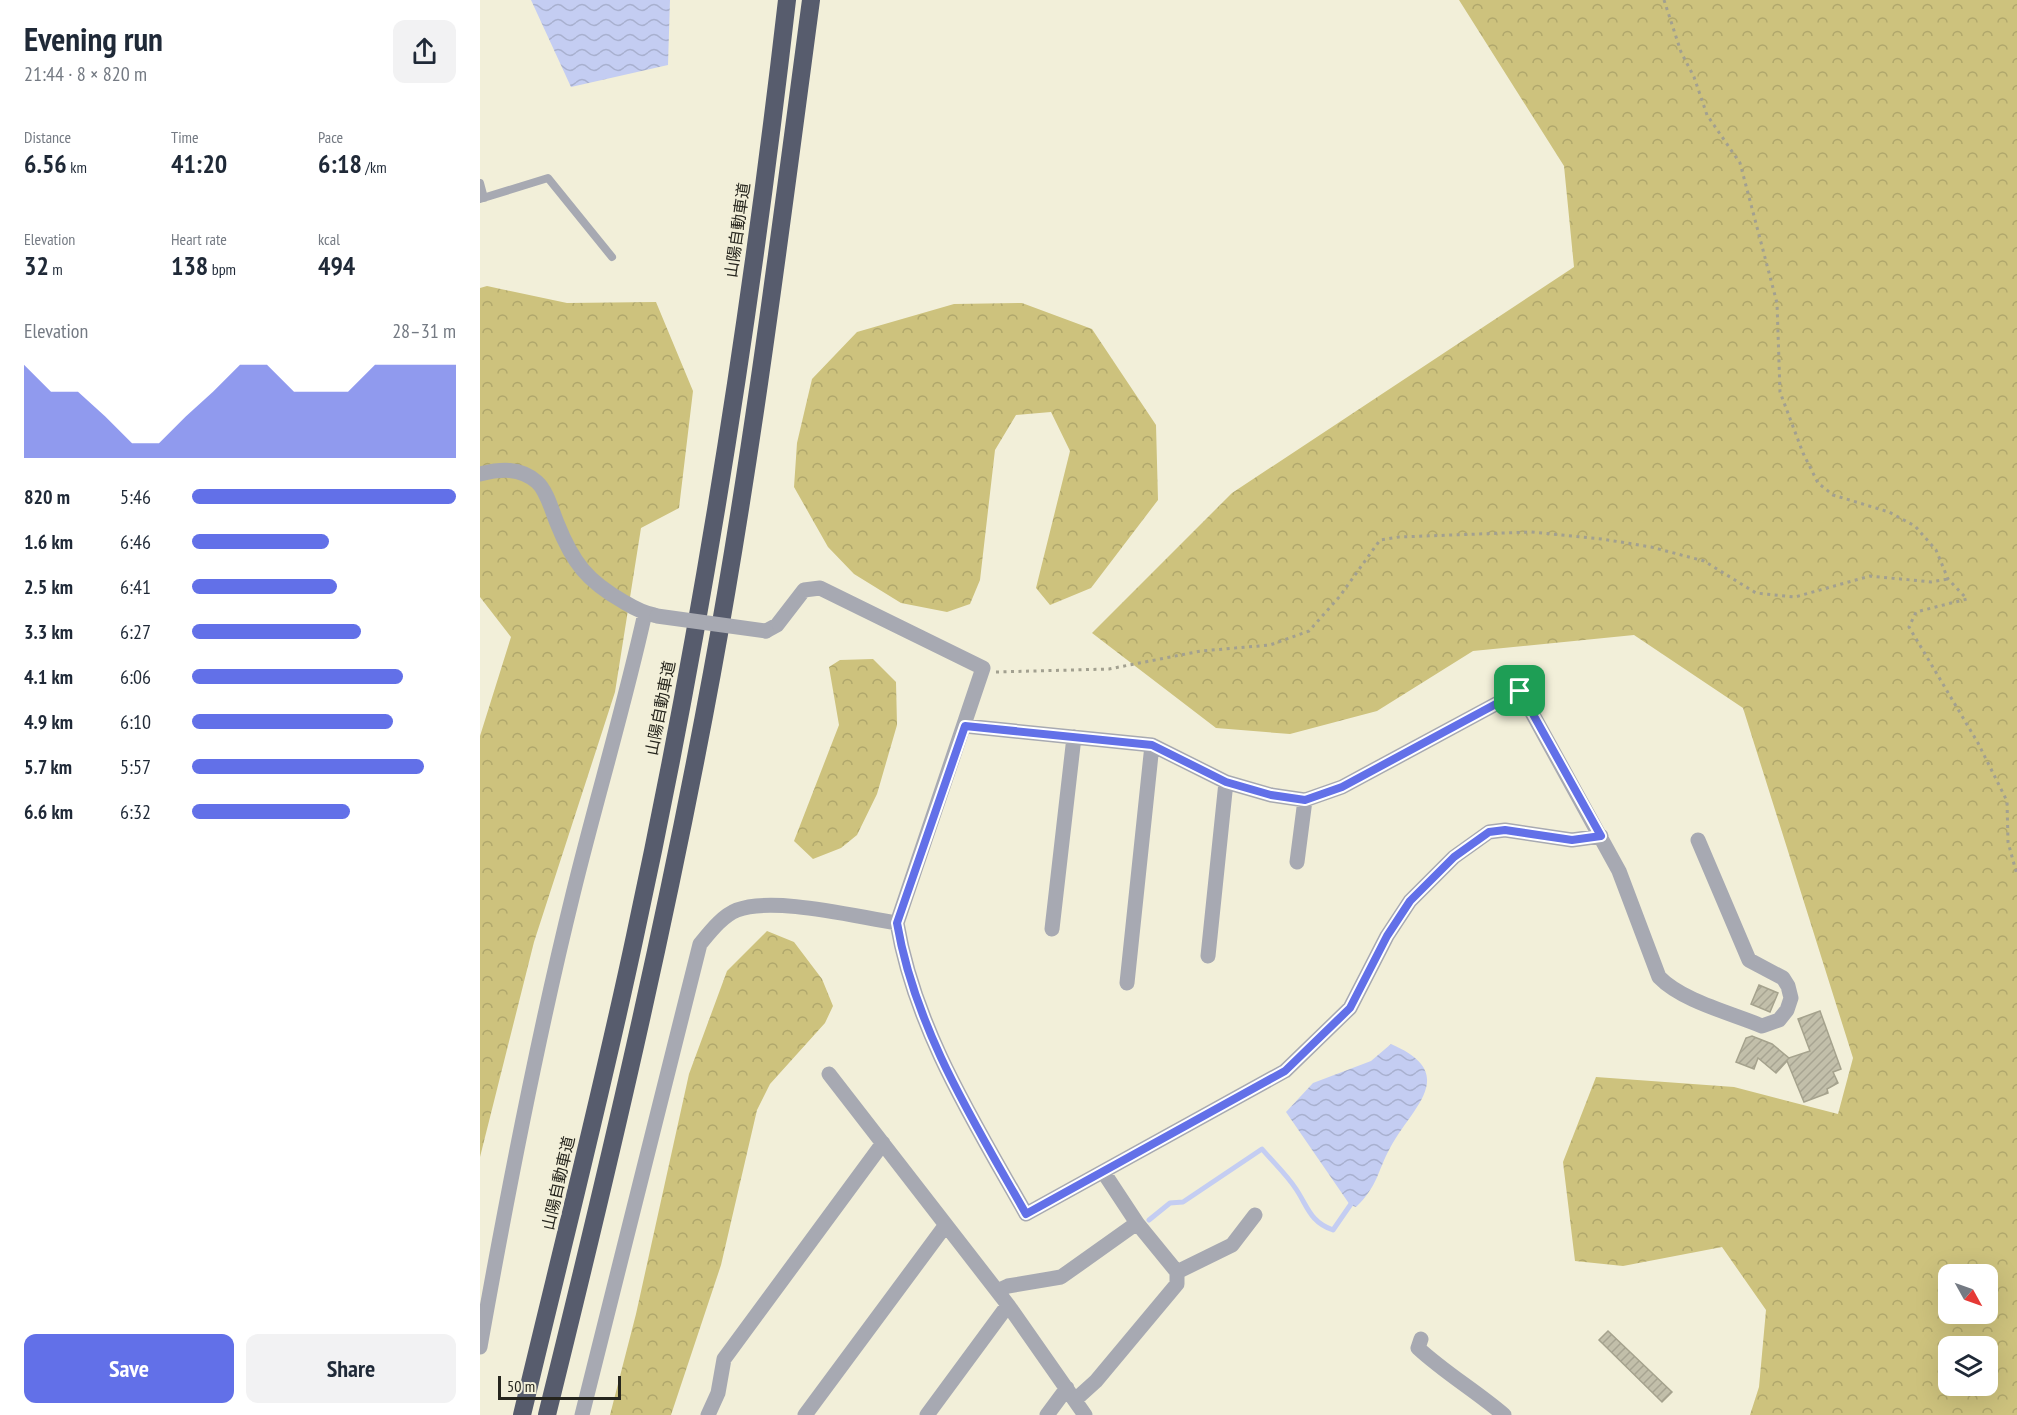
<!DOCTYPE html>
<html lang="en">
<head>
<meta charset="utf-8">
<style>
  body { margin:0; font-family:"PT Sans Narrow","Noto Sans JP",sans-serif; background:#f2f2f3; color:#1f2937; height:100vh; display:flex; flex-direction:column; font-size:22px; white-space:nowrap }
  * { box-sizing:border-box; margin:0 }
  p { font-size:20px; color:#747a83 }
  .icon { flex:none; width:33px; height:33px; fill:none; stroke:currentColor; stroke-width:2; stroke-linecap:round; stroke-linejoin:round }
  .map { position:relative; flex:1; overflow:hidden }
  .drawer { display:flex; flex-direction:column; background:#fff; width:480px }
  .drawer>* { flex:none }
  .needle { width:39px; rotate:130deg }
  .buttons { position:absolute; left:1458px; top:1264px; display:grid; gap:12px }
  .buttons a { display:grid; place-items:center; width:60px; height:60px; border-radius:12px; background:#fff; box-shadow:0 6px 24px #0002; font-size:30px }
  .scale { position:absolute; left:18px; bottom:15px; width:123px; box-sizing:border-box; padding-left:6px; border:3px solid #26251d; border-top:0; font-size:16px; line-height:21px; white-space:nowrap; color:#26251d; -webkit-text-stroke:4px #f2efd9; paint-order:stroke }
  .pin { position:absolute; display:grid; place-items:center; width:51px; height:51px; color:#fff; margin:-26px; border-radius:12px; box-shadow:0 3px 9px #0006 }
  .round { display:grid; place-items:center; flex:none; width:63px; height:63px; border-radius:12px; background:#f2f2f3 }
  .summary { display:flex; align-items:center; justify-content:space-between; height:102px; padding:0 24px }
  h1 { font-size:33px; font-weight:800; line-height:45px }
  .stats { display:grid; grid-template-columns:repeat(3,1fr); gap:9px; height:102px; padding:6px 24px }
  .stats div { display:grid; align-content:center }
  .stats b { font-size:26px; font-weight:800 }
  .stats small { font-size:16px; font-weight:400 }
  .stats p { font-size:16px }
  .chart { height:168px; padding:12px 24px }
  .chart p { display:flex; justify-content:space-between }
  .chart svg { width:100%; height:108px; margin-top:6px; fill:#6270e8; opacity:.7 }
  .action { display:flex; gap:12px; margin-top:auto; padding:12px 24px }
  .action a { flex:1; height:69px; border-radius:12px; background:#6270e8; color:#fff; font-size:24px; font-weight:800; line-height:69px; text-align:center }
  .action a+a { background:#f2f2f3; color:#1f2937 }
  ul { padding:0 24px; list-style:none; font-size:20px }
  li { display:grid; grid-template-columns:96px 72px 1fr; align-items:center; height:45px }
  li i { height:15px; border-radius:8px; background:#6270e8 }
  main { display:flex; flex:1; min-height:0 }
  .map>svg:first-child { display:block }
  .forest { fill:url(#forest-crowns); fill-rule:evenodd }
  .water { fill:url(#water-waves) }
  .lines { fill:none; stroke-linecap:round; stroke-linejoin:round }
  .stream { stroke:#c4cdf2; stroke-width:5 }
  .building { fill:url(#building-hatch); stroke:#a5a28d; stroke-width:1.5 }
  .path { stroke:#a2a090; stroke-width:3; stroke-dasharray:3 4.5; stroke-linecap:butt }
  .lane { stroke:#a7a9b2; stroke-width:8 }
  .street { stroke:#a7a9b2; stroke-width:15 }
  .highway { stroke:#575c6d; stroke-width:18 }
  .street-bridge { stroke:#a7a9b2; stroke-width:15 }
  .route-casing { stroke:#fff; stroke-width:12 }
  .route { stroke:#6270e8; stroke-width:8 }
  .labels { text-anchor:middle; stroke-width:6; stroke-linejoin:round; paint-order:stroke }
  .street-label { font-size:16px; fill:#26251d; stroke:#f2efd9 }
</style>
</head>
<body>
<main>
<section class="drawer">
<div class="summary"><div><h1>Evening run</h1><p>21:44 · 8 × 820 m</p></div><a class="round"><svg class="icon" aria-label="share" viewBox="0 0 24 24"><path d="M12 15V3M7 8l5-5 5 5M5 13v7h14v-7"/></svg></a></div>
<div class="stats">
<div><p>Distance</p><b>6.56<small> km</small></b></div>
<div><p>Time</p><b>41:20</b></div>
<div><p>Pace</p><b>6:18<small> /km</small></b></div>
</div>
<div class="stats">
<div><p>Elevation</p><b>32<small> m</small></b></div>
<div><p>Heart rate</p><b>138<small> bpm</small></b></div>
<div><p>kcal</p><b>494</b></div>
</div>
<div class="chart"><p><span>Elevation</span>28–31 m</p>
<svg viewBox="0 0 160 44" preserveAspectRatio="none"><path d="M0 44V6L10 17L20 17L30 27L40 38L50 38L60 27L70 17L80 6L90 6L100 17L110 17L120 17L130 6L140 6L150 6L160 6V44z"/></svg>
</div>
<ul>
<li><b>820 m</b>5:46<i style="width:100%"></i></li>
<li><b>1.6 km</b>6:46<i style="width:52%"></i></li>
<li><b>2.5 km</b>6:41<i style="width:55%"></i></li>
<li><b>3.3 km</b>6:27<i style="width:64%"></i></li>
<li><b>4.1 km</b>6:06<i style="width:80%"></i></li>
<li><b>4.9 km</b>6:10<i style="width:76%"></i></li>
<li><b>5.7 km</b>5:57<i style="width:88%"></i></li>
<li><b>6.6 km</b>6:32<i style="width:60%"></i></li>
</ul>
<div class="action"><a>Save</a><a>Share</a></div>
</section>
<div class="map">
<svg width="1537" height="1415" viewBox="0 0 1537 1415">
  <defs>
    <pattern id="forest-crowns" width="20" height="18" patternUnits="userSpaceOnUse" patternTransform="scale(1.5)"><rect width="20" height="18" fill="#cdc27d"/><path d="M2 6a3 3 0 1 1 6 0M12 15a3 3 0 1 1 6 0" fill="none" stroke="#b0a76c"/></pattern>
    <pattern id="water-waves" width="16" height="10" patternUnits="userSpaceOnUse" patternTransform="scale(1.5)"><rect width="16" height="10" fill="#c4cdf2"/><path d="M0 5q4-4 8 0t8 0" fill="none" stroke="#a8b0cf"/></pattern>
    <pattern id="building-hatch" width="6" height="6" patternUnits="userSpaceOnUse" patternTransform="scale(1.5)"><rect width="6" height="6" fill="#c2bfaa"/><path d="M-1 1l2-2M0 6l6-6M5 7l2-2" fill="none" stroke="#a7a492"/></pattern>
  </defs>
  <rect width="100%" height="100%" fill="#f2efd9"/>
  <!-- forest -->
  <path class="forest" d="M979 0H1537V1415H1270L1279 1387 1286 1310 1242 1247 1143 1266 1095 1261 1083 1162 1116 1077 1254 1087 1358 1114 1373 1058 1263 708 1154 635 993 651 897 711 810 734 736 728 612 633 752 493 1094 267 1084 166ZM1468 1275H1508V1314H1468ZM1468 1347H1508V1386H1468Z
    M7 286 87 303 176 302 213 391 199 508 161 528 135 692 54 942 0 1157V736L31 637 0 597V288Z
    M542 303 612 329 676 425 678 500 611 588 570 605 556 588 590 451 571 412 536 415 515 450 500 580 490 604 467 612 421 603 374 574 348 547 314 487 317 443 332 379 377 332 474 304Z
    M393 659 416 682 417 725 397 794 377 835 361 848 333 859 314 841 359 725 349 667 360 660Z
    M287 931 314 942 342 979 353 1006 345 1023 290 1084 277 1110 241 1265 191 1415H130L156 1314 209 1074 247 971Z"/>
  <!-- water -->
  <path class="water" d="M51 0H190L188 65 91 87Z
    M911 1044C980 1074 933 1106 910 1148 897 1172 898 1186 876 1207L870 1205 806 1112 833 1083 891 1061Z"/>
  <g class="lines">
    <!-- stream -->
    <path class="stream" d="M669 1220 690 1203 703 1202 782 1149C793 1162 807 1175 816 1189 828 1207 830 1222 853 1230L873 1201"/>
  </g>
  <!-- building -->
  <path class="building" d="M1279 985 1298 993 1290 1012 1271 1004Z
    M1340 1011 1361 1069 1353 1072 1358 1083 1347 1089 1348 1093 1324 1102 1307 1061 1296 1073 1278 1058 1274 1069 1256 1062 1266 1038 1272 1036 1292 1044 1309 1058 1330 1051 1318 1019Z
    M1128 1331 1192 1392 1182 1402 1119 1340Z"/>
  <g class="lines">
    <!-- path -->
    <path class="path" d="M1184 0 1201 52 1214 77 1227 115 1260 163 1297 303 1300 392 1323 453 1338 483 1353 495 1409 512 1435 526 1456 550 1468 579 1487 599 1436 612 1429 627 1498 743 1527 801 1528 842 1537 875
      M516 672 629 669 721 651 790 645 829 631 860 596 900 540 919 537 1051 532 1122 539 1171 547 1224 561 1276 593 1315 597 1390 576 1451 582 1468 579"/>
    <!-- lane -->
    <path class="lane" d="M0 183 4 198
      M0 199 68 178 132 257"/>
    <!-- street -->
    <path class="street" d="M0 474C20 469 40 467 57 482 67 491 72 511 77 523 93 563 107 581 144 602 154 608 163 613 174 615
      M286 631 297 625 324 590 340 588 503 668 417 923C435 1029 494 1122 546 1214L805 1071 870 1008 907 936 930 901 974 857 1009 832 1025 830 1092 840 1121 836
      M485 726 672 745 746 782 791 795 825 800 862 787 1040 691 1139 871 1179 977C1202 1001 1251 1013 1282 1026L1299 1020 1307 1010 1311 998 1308 986 1303 978 1269 960 1218 840
      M817 862 825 800
      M572 929 594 737
      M728 956 746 782
      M647 983 672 745
      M349 1074 528 1305 605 1415
      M697 1272 752 1245 775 1215
      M517 1291 528 1286 581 1277 657 1223 624 1173
      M941 1339 938 1348C965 1373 996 1391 1024 1415
      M0 1347C27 1195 56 1044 93 894 116 800 144 708 165 613
      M595 1400 616 1381 697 1284V1272L657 1223
      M102 1415 220 944C230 932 242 916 257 910 294 896 376 917 417 923
      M228 1415 238 1393 244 1359 403 1143
      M325 1415 465 1226
      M447 1415 528 1305
      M567 1415 587 1388"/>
    <!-- highway -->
    <path class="highway" d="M42 1415C80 1256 121 1096 155 936 222 627 271 313 307 0
      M67 1415C128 1169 186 923 232 673 273 450 301 225 331 0"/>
    <!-- street-bridge -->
    <path class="street-bridge" d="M177 616 286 631"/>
  </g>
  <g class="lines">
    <!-- route casing -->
    <g class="route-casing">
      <path id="route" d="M1040 691 1121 836 1092 840 1025 830 1009 832 974 857 930 901 907 936 870 1008 805 1071 546 1214C494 1122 435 1029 417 923L485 726 672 745 746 782 791 795 825 800 862 787Z"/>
    </g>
    <!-- route -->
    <use href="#route" class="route"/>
  </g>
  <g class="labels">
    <!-- street labels -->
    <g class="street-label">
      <text transform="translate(257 230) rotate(-82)" y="6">山陽自動車道</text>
      <text transform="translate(180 708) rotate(-79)" y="6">山陽自動車道</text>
      <text transform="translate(78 1183) rotate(-77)" y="6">山陽自動車道</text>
    </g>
  </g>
</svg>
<div class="buttons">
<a><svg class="needle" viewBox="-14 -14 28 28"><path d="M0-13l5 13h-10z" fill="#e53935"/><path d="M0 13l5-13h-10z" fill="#747a83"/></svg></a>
<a><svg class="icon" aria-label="layers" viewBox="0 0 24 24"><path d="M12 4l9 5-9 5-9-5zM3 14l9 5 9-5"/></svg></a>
</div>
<div class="scale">50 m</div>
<div class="pin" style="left:1040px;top:691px;background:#1e9e55"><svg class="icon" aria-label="arrive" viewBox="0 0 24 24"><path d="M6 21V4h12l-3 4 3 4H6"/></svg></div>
</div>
</main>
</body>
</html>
